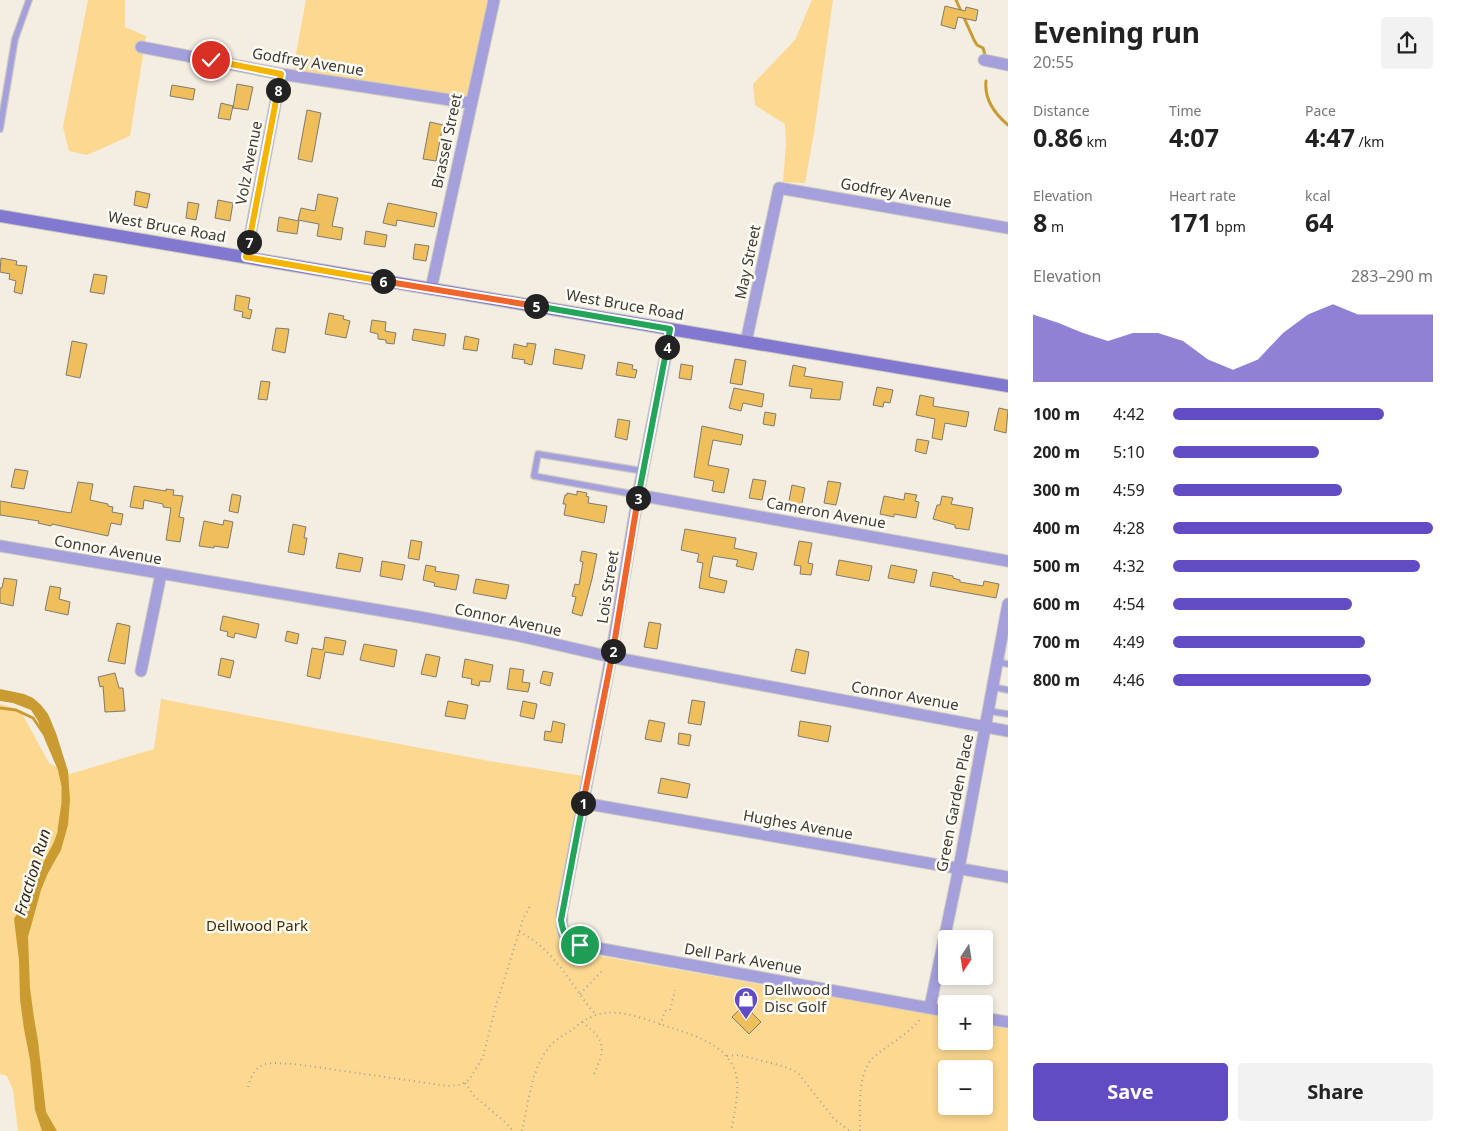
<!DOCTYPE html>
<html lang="en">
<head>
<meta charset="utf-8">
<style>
  body { margin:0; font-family:"Noto Sans",sans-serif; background:#f2f2f2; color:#222; height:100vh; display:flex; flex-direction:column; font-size:19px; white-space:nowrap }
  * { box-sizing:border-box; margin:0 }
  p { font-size:16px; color:#767676 }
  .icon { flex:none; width:28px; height:28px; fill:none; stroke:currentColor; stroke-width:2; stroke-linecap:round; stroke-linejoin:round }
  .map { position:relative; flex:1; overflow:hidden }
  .side { display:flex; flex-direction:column; background:#fff; width:450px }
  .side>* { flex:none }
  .needle { width:32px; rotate:192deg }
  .controls { position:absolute; left:938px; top:930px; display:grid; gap:10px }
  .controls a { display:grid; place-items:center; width:55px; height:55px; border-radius:5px; background:#fff; box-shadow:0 2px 8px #0003; font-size:25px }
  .pin { position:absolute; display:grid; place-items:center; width:42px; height:42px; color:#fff; margin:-21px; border:2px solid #fff; border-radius:50%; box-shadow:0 1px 5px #0007 }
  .km { position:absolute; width:25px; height:25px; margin:-12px; border-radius:50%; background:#222; color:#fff; font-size:14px; line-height:25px; text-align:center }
  .round { display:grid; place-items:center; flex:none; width:52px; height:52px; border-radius:5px; background:#f2f2f2 }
  .head { display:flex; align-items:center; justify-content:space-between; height:85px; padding:0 25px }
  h1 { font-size:28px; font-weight:700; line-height:38px }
  .stats { display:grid; grid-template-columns:repeat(3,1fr); gap:8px; height:85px; padding:5px 25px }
  .stats div { display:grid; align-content:center }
  .stats b { font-size:25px; font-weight:700 }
  .stats small { font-size:14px; font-weight:400 }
  .stats p { font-size:14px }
  .chart { height:140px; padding:10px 25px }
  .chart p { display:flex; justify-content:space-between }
  .chart svg { width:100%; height:90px; margin-top:5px; fill:#624cc4; opacity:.7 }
  .button { display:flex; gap:10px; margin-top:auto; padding:10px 25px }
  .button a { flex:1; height:58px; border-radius:5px; background:#624cc4; color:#fff; font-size:20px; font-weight:700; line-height:58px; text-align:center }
  .button a+a { background:#f2f2f2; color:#222 }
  ul { padding:0 25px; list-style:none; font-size:16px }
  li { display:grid; grid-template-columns:80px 60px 1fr; align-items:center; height:38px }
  li i { height:12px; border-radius:6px; background:#624cc4 }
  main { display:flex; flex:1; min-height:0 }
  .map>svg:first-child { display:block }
  .green { fill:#fcd890; fill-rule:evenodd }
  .water { fill:#c99b31 }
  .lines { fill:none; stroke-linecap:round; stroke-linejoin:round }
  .stream { stroke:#c99b31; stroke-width:3 }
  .building { fill:#eebf5a; stroke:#807b71 }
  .lane-casing { stroke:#cec9bf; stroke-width:8 }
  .street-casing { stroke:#cec9bf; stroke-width:13 }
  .secondary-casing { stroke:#cec9bf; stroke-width:14 }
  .path { stroke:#a7a39b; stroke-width:2; stroke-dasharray:1 4; stroke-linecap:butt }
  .lane { stroke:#a3a0dc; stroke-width:5.5 }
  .street { stroke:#a3a0dc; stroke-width:11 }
  .secondary { stroke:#8179d0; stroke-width:12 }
  .split-1-casing { stroke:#fff; stroke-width:10 }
  .split-2-casing { stroke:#fff; stroke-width:10 }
  .split-3-casing { stroke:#fff; stroke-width:10 }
  .split-4-casing { stroke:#fff; stroke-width:10 }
  .split-5-casing { stroke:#fff; stroke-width:10 }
  .split-6-casing { stroke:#fff; stroke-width:10 }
  .split-7-casing { stroke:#fff; stroke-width:10 }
  .split-8-casing { stroke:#fff; stroke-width:10 }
  .split-9-casing { stroke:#fff; stroke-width:10 }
  .split-1 { stroke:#22a559; stroke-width:6 }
  .split-2 { stroke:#f0652b; stroke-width:6 }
  .split-3 { stroke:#f0652b; stroke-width:6 }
  .split-4 { stroke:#22a559; stroke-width:6 }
  .split-5 { stroke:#22a559; stroke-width:6 }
  .split-6 { stroke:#f0652b; stroke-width:6 }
  .split-7 { stroke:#f5b400; stroke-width:6 }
  .split-8 { stroke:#f5b400; stroke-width:6 }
  .split-9 { stroke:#f5b400; stroke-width:6 }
  .labels { text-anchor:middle; stroke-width:5; stroke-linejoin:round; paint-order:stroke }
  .street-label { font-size:15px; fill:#3c3a35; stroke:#fefbf4 }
  .park-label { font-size:15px; fill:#412f01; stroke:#fefbf4 }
  .poi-label { font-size:15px; fill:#3c3a35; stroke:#fefbf4; text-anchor:start }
  .water-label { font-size:16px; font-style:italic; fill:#312817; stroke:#fefbf4 }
</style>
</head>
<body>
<main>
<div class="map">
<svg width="1008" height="1131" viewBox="0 0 1008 1131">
  <rect width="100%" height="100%" fill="#f3ede2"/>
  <!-- green -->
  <path class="green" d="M88 0H125V27L146 36 130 136 87 155 69 151 63 127Z
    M306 0H488L466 99 293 70Z
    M812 0H833L814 133 805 183 783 182 786 144 785 124 755 105 753 84 795 40Z
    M161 699 489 761 583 776 556 918 559 941 575 951 611 958 946 1017V1041H984V1024L1008 1029V1131H18L13 1090 7 1076 0 1074V704L20 710 49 763 70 774 154 749ZM946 1069H984V1106H946Z"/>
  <!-- water -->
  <path class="water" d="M0 689 24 694 33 698 41 705 48 714 56 733 68 771 70 800 68 825 61 850 48 873 41 890 28 937 30 988 34 1018 38 1041 46 1112 57 1131H42L35 1110 30 1060 24 1029 20 999 19 960 14 919 54 842 61 822 64 798 58 770 45 740 38 721 31 710 13 703 0 701Z"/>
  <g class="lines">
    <!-- stream -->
    <path class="stream" d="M956 0 974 40 977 45 983 48 986 58
      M986 81C984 99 995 114 1008 125
      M0 708 16 710 33 718 44 734
      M59 830 63 803V789"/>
  </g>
  <!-- building -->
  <path class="building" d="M945 6 965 11 966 7 978 10 976 21 958 17 955 29 941 25Z
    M237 84 253 87 248 110 233 108Z
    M172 85 195 89 193 100 170 96Z
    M221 103 233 106 230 120 218 118Z
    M307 110 321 113 312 162 298 159Z
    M430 122 443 125 436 161 423 159Z
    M136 191 150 194 147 208 134 205Z
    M318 194 338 198 332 226 343 228 341 240 317 236 319 224 298 220 301 208 315 211Z
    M218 200 233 203 230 221 215 218Z
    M188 202 199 204 196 220 186 218Z
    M388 203 437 213 434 227 397 220 396 226 383 223Z
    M279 217 299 221 297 234 277 231Z
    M366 231 387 235 385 247 364 244Z
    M415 244 429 246 426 261 413 259Z
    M1 258 17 261 16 265 27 266 22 294 14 292 16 281 9 279 10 274 0 272Z
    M94 274 107 276 104 294 90 292Z
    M236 295 250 298 248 309 252 310 250 319 242 317 243 312 234 310Z
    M329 313 344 316 343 319 350 321 346 338 325 334Z
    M372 320 386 322 385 331 396 333 394 344 386 343V340L378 339V334L370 332Z
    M276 328 289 329 285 353 272 350Z
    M414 329 446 334 444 346 412 340Z
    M465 336 479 339 477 351 463 349Z
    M72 341 87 344 80 378 66 375Z
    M527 343 536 344 532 365 524 363 525 360 512 358 514 344 527 347Z
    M555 349 585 355 582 369 553 364Z
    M735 359 746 361 742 385 730 383Z
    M618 362 633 365 632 369 637 370 635 378 616 375Z
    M681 364 693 366 691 380 679 378Z
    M793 365 806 368 804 376 843 382 840 400 810 398 812 389 789 386Z
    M261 381 270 382 267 400 258 399Z
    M877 387 893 390 890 403 884 402 883 407 873 405Z
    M734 388 764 394 762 407 743 403 741 411 729 408Z
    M920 395 934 398 933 406 969 412 966 427 945 423 942 440 932 438 935 419 916 415Z
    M999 408 1008 410 1006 433 994 430Z
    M765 412 776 414 774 426 763 424Z
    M618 419 630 421 627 440 615 437Z
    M702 426 743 435 741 445 713 440 708 465 729 469 724 493 712 491 714 481 694 477Z
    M917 439 929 441 926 454 915 451Z
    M15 469 28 471 24 489 11 487Z
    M753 479 766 481 762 500 749 498Z
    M828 481 841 483 836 505 824 503Z
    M78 482 93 484 90 500 108 504V506L113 507 112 512 123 514 121 525 111 523 108 536 52 524 51 526 38 523 39 521 0 515V501L71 513Z
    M792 485 805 488 801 508 788 506Z
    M134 486 166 491V489L174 490 173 495 183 496 179 517 184 518 180 542 166 540 171 508 163 507V504L144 500 143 509 130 507Z
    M577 491 587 493 586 496 589 497 588 503 607 506 604 523 564 515 566 504H563L565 495H567V493L577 495Z
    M905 493 917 495 915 501 919 502 916 518 894 514V517L880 514 884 496 904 500Z
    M232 494 241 496 238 513 229 511Z
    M942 496 953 498 951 504 973 508 969 530 955 528V525L933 519 937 505H940Z
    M224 520 233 522 228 548 214 546V548L199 546 204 521 223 525Z
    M293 524 306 527 304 538H307L304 555 288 552Z
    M685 529 736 538 734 548 757 553 753 570 736 566 738 560 713 556 709 577 727 581 724 593 699 588 703 563 697 562 699 554 681 550Z
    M411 540 422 542 419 560 408 558Z
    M799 541 812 543 808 563 813 564 811 575 800 574 801 566 794 565Z
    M582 551 597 554 592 579 582 616 572 613 576 597 572 596 575 584 579 585 583 562 580 561Z
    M339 553 363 558 360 572 336 568Z
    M839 560 872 566 869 581 836 575Z
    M382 561 405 565 402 580 380 576Z
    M426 565 436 567 435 571 459 575 456 590 434 586 435 583 423 580Z
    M891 565 917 570 914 583 888 578Z
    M933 572 953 576V578L960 580V582L983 586 984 581 999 584 996 598 930 586Z
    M4 578 17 580 13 606 0 603V588H2Z
    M476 579 509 585 506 599 473 593Z
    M50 586 61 588 59 599 70 602 68 615 45 610Z
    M223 616 259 624 256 638 235 633 234 638 227 636 228 632 220 630Z
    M649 622 661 624 657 649 644 647Z
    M117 623 130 626 125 664 108 661Z
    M287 631 299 634 297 644 285 641Z
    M325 637 346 641 343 655 325 652 320 679 307 676 312 648 323 650Z
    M364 644 397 650 394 667 360 660Z
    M796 649 809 652 805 674 791 671Z
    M426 654 440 657 436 677 421 674Z
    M221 658 234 661 230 678 218 675Z
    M465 659 493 665 490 682 480 681 479 686 471 684 472 679 462 677Z
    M510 668 524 670 522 682 530 683 528 692 507 689Z
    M543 671 553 673 550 686 540 683Z
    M115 673 119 688H123L125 711 105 712 103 686 100 687 98 677Z
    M692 700 705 702 701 725 688 723Z
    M448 701 468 705 465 719 445 716Z
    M523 701 537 704 534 719 520 716Z
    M649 720 665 723 661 742 645 739Z
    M553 721 565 724 562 743 544 740 545 731 551 732Z
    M800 721 831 726 828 742 798 736Z
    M679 733 691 735 689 746 678 744Z
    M661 778 690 784 687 798 658 793Z
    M744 1005 761 1022 749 1034 732 1017Z"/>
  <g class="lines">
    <!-- lane casing -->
    <g class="lane-casing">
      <path id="lane" d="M0 129 15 39 29 0
        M638 495 534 476 538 454 643 471
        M997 662 1008 664
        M993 687 1008 690
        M988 711 1008 714"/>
    </g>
    <!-- street casing -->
    <g class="street-casing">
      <path id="street" d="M141 47 281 74 470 103
        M984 60 1008 65
        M246 257 281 74
        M431 289 494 0
        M671 329 638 495 611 657 562 912C561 930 562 940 580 945L946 1011
        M746 342 779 188 1008 228
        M638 495 1008 561
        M0 546 419 617 515 635 611 657 1008 731
        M141 671 161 574
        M583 803 1008 877
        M930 1007 959 868 1008 604
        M984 1018 1008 1022"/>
    </g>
    <!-- secondary casing -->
    <g class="secondary-casing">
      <path id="secondary" d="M0 216 1008 386"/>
    </g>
    <!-- path -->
    <path class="path" d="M519 932C554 948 572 987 596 1015
      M580 994 603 970
      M582 1022C608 1042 605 1049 593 1076
      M660 1025 665 1011 670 1010 675 990
      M727 1056 739 1055 775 1064 788 1068 798 1073 835 1120 850 1131
      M465 1083 474 1096 505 1122 513 1131
      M248 1087C256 1058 269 1063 295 1064L448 1086 460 1085 469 1080 483 1057 495 1009 519 932 523 919 530 906
      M522 1131C529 1102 531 1065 553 1043 558 1038 566 1034 572 1030 581 1022 593 1014 605 1013 625 1010 656 1023 675 1029 699 1037 725 1045 735 1071 741 1087 734 1114 731 1131
      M860 1131C860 1110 857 1071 874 1057 890 1043 909 1034 922 1017"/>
    <!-- lane -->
    <use href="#lane" class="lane"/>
    <!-- street -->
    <use href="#street" class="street"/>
    <!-- secondary -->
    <use href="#secondary" class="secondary"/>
  </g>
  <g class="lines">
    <!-- split-1 casing -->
    <g class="split-1-casing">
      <path id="split-1" d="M580 945C567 941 563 934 561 920L583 803"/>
    </g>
    <!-- split-2 casing -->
    <g class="split-2-casing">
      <path id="split-2" d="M583 803 613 651"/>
    </g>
    <!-- split-3 casing -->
    <g class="split-3-casing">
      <path id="split-3" d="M613 651 638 498"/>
    </g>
    <!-- split-4 casing -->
    <g class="split-4-casing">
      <path id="split-4" d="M638 498 667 347"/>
    </g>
    <!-- split-5 casing -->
    <g class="split-5-casing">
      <path id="split-5" d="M536 306 670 329 667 347"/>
    </g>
    <!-- split-6 casing -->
    <g class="split-6-casing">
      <path id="split-6" d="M383 281 536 306"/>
    </g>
    <!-- split-7 casing -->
    <g class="split-7-casing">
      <path id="split-7" d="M249 242 246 257 383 281"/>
    </g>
    <!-- split-8 casing -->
    <g class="split-8-casing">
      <path id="split-8" d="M249 242 278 90"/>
    </g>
    <!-- split-9 casing -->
    <g class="split-9-casing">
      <path id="split-9" d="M211 60 281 74 278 90"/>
    </g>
    <!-- split-1 -->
    <use href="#split-1" class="split-1"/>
    <!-- split-2 -->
    <use href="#split-2" class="split-2"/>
    <!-- split-3 -->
    <use href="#split-3" class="split-3"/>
    <!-- split-4 -->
    <use href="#split-4" class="split-4"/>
    <!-- split-5 -->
    <use href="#split-5" class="split-5"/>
    <!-- split-6 -->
    <use href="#split-6" class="split-6"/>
    <!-- split-7 -->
    <use href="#split-7" class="split-7"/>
    <!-- split-8 -->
    <use href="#split-8" class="split-8"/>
    <!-- split-9 -->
    <use href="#split-9" class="split-9"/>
  </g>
  <!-- icons -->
  <defs>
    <g id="shop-pin" transform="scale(1.25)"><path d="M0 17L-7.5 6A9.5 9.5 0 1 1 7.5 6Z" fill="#624cc4" stroke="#fefbf4"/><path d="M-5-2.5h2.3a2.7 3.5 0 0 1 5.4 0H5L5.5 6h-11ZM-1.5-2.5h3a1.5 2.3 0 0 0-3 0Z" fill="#fff"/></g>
  </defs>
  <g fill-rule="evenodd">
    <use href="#shop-pin" x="746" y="999"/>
  </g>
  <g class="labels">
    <!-- street labels -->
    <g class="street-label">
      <text transform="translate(308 62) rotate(9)" y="5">Godfrey Avenue</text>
      <text transform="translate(447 141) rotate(-78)" y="5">Brassel Street</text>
      <text transform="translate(249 163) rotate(-79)" y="5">Volz Avenue</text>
      <text transform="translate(896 193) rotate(10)" y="5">Godfrey Avenue</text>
      <text transform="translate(167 227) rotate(10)" y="5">West Bruce Road</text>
      <text transform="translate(748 262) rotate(-78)" y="5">May Street</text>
      <text transform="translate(625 305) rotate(10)" y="5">West Bruce Road</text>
      <text transform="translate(826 513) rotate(10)" y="5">Cameron Avenue</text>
      <text transform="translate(108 550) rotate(10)" y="5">Connor Avenue</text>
      <text transform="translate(608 587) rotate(-81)" y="5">Lois Street</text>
      <text transform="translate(508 620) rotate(12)" y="5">Connor Avenue</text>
      <text transform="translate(905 696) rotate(10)" y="5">Connor Avenue</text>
      <text transform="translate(955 803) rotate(-79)" y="5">Green Garden Place</text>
      <text transform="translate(798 825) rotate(10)" y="5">Hughes Avenue</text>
      <text transform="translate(743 959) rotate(10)" y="5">Dell Park Avenue</text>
    </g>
    <!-- park labels -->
    <g class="park-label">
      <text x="257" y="931">Dellwood Park</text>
    </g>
    <!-- poi labels -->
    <g class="poi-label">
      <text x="764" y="995">Dellwood<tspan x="764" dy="17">Disc Golf</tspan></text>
    </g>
    <!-- water labels -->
    <g class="water-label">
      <text transform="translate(32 872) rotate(-73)" y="6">Fraction Run</text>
    </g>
  </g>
</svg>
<div class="controls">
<a><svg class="needle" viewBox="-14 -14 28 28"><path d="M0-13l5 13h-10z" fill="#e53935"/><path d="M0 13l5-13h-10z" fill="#767676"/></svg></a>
<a>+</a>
<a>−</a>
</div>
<div class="pin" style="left:580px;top:945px;background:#1e9e55"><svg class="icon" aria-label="arrive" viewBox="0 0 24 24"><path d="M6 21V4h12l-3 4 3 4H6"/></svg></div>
<div class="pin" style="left:211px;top:60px;background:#d93025"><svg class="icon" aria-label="check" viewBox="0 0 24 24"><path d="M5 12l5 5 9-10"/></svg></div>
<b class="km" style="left:583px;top:803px">1</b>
<b class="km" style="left:613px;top:651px">2</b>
<b class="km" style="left:638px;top:498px">3</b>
<b class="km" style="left:667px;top:347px">4</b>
<b class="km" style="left:536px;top:306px">5</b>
<b class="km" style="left:383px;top:281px">6</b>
<b class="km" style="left:249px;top:242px">7</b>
<b class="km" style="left:278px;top:90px">8</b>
</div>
<section class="side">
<div class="head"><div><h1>Evening run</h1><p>20:55</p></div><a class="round"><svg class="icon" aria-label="share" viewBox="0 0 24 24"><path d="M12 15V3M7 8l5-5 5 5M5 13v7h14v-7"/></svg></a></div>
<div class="stats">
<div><p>Distance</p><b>0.86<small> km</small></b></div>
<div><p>Time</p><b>4:07</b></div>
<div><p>Pace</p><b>4:47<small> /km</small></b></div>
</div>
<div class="stats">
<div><p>Elevation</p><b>8<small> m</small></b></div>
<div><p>Heart rate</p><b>171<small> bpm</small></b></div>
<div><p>kcal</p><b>64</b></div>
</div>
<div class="chart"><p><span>Elevation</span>283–290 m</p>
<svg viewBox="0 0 160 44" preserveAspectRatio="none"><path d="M0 44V11L10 15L20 20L30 24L40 20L50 20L60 24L70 33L80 38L90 33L100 20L110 11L120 6L130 11L140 11L150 11L160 11V44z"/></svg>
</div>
<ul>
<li><b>100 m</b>4:42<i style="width:81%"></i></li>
<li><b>200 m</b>5:10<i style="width:56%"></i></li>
<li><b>300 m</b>4:59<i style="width:65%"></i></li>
<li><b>400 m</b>4:28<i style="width:100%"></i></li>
<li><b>500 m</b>4:32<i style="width:95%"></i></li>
<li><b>600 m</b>4:54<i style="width:69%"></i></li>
<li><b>700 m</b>4:49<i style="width:74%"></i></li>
<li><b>800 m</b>4:46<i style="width:76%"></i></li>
</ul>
<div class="button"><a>Save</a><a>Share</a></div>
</section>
</main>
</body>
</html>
